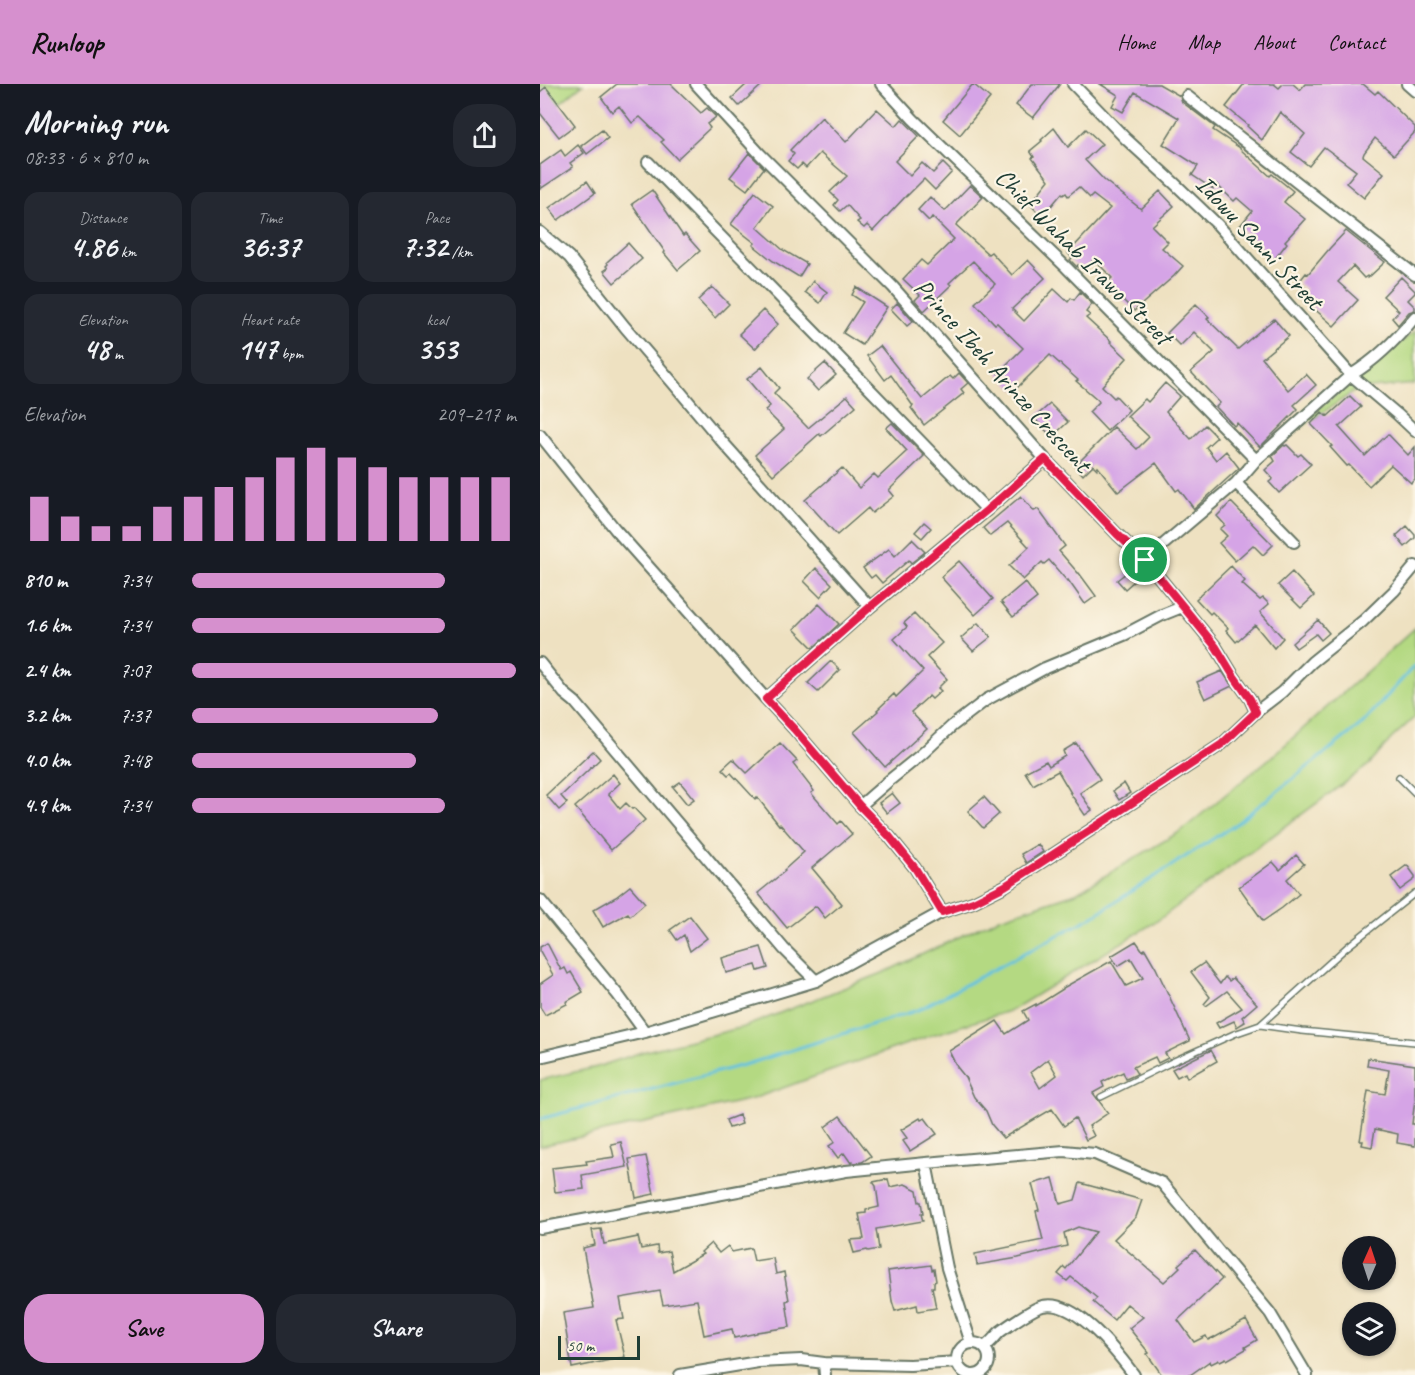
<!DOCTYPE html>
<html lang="en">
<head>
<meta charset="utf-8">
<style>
  body { margin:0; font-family:Caveat,sans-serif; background:#242831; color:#f1f3f6; height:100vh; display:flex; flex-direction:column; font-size:22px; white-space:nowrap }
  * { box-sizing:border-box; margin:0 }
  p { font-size:20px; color:#9ea1a6 }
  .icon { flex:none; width:33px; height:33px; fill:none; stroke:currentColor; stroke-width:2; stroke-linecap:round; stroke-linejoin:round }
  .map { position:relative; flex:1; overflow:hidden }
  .sheet { display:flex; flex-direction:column; background:#171b24; width:540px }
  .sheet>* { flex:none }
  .needle { width:39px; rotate:3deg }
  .tools { position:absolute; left:802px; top:1152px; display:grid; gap:12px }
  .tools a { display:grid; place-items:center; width:54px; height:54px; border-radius:50%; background:#171b24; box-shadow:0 2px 4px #0004; font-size:30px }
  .scale { position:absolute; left:18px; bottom:15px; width:82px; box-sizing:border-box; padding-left:6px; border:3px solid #1f3d34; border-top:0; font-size:16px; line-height:21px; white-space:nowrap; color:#1f3d34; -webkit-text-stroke:4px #fcf5e5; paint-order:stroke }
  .pin { position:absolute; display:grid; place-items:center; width:51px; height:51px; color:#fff; margin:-26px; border:3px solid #fff; border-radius:50%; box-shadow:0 2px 6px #0007 }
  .round { display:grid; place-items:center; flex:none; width:63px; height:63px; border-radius:24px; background:#242831 }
  .headline { display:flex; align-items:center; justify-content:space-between; height:102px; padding:0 24px }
  h1 { font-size:33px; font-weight:700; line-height:45px }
  .metrics { display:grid; grid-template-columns:repeat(3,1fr); gap:9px; height:102px; padding:6px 24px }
  .metrics div { display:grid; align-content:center; border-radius:15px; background:#242831; text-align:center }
  .metrics b { font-size:30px; font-weight:700 }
  .metrics small { font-size:16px; font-weight:400 }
  .metrics p { font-size:16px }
  .chart { height:168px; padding:12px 24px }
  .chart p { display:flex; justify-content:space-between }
  .chart svg { width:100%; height:108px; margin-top:6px; stroke:#d690ce; stroke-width:6 }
  .button { display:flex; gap:12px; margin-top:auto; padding:12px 24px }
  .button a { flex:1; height:69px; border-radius:24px; background:#d690ce; color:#111; font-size:24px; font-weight:700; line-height:69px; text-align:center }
  .button a+a { background:#242831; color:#f1f3f6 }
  ul { padding:0 24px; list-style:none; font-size:20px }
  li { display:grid; grid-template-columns:96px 72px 1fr; align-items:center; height:45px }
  li i { height:15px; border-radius:8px; background:#d690ce }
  header { display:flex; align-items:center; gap:36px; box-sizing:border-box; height:84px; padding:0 30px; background:#d690ce; color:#111 }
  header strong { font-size:28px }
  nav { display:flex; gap:33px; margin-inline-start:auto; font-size:21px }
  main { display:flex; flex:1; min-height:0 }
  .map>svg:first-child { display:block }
  .green { fill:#b4d982; stroke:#6a8b5b; stroke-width:1.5 }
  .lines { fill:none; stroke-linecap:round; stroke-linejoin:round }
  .stream { stroke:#62c1e0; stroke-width:3 }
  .building { fill:#d5a4e6; fill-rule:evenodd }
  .service-casing { stroke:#677665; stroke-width:8 }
  .minor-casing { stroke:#677665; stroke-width:14 }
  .service { stroke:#fff; stroke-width:5 }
  .minor { stroke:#fff; stroke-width:10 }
  .route-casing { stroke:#fff; stroke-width:12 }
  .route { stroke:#e11d48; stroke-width:8 }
  .labels { text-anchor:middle; stroke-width:4.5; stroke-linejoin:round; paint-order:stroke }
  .street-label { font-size:26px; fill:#1f3d34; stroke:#fcf5e5 }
</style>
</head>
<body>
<header>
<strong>Runloop</strong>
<nav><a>Home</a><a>Map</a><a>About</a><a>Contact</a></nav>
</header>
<main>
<section class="sheet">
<div class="headline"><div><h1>Morning run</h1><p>08:33 · 6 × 810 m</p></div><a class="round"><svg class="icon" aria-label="share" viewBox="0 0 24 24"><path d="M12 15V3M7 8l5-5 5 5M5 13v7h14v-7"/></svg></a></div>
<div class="metrics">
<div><p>Distance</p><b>4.86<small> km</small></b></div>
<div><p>Time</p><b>36:37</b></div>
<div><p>Pace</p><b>7:32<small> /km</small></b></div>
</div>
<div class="metrics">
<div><p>Elevation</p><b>48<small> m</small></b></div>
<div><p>Heart rate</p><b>147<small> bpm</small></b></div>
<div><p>kcal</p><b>353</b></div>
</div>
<div class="chart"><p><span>Elevation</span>209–217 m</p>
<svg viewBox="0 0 160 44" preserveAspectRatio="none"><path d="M5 44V26M15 44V34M25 44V38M35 44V38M45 44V30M55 44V26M65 44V22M75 44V18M85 44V10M95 44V6M105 44V10M115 44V14M125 44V18M135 44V18M145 44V18M155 44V18"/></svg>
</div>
<ul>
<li><b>810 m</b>7:34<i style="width:78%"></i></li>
<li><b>1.6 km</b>7:34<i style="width:78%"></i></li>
<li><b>2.4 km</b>7:07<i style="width:100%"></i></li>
<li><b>3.2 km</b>7:37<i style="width:76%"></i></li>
<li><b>4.0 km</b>7:48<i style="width:69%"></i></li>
<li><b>4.9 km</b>7:34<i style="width:78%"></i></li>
</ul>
<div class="button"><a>Save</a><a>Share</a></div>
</section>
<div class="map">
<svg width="875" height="1291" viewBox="0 0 875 1291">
  <rect width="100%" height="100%" fill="#fcf5e5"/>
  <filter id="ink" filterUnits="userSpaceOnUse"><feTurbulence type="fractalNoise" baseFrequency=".0167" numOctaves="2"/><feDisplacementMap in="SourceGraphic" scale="12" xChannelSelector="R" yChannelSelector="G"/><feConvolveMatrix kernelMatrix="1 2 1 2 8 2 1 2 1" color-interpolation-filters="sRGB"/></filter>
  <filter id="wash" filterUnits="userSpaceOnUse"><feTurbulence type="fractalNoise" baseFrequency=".008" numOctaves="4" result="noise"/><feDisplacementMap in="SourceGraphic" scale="24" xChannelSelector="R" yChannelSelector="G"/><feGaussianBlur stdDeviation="1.35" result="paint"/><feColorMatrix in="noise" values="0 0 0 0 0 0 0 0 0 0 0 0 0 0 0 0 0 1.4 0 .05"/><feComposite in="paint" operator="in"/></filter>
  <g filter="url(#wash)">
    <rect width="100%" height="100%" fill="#eee1c1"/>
    <!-- green -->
    <path class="green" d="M0 0H43L4 32 0 27Z
      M875 247V300L818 305 731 363Z
      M875 544V633L851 655 830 680 617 837 472 926 389 952 212 1015 0 1062V996L57 983 102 968 204 943 345 888 457 835 536 809 641 747 735 670Z"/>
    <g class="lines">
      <!-- stream -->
      <path class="stream" d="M0 1035 211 979 378 926 552 833 696 740 823 639 875 581"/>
    </g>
    <g id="blocks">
      <!-- building -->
      <path class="building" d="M77 0H131L161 29 167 24 176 33 167 40 170 44 137 75 121 58 124 56 100 33 92 39 79 22 72 28 61 13Z
        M207 0H223L199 22 192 14Z
        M433 0 450 14 420 51 403 36Z
        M492 0H520L493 34 476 21Z
        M560 0H619L640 12 642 18 675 43 673 46 700 64V65L730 92 732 90 753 107 744 118 765 135 745 157 747 159 734 176 720 164 722 162 699 143 712 127 697 114 694 117 676 100 673 105 652 91 658 82 623 60 639 34 595 8 583 28 572 22 578 11Z
        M704 0H734L739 4 743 0H753L760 6 765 0H823L835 10 838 7 875 43V48L854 71 835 54 824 69 823 72 844 89 824 114 806 99 816 87 784 63 769 82 751 68 765 50 740 28 722 56 707 42 708 41 686 23Z
        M6 3 35 41 19 53 0 29V8Z
        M337 25 356 42 362 35 379 52 355 77 370 92 382 79 393 89 403 79 412 88 395 106 384 95 367 112V111L333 147 327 141 324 144 317 138 320 136 307 121 300 127 294 121 298 116 290 108 307 92 280 69 266 84 262 80 257 85 248 77 254 70 250 66 282 33 306 58Z
        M514 44 528 63 546 45 562 60 545 76 564 96 601 125 620 107 634 122 612 142 628 158 622 164 643 182 634 192 594 227 566 199 572 194 554 175 544 186 538 181 537 183 530 176 532 174 528 169 570 124 553 111 550 114 539 103 528 112 526 109 523 111 522 109 502 133 490 120 509 96 492 74 494 73 490 67 502 57 501 56Z
        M62 46 68 54 47 70 41 62Z
        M38 61 44 69 30 79 33 83 0 105V81L21 66 25 72Z
        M209 69 224 84 207 106 190 93Z
        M47 97 55 109 18 136 9 124Z
        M430 101 443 113 416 141 448 170 451 168 472 191 488 176 505 194 472 225 484 237 514 205 528 218 531 214 534 216 540 208 552 220 546 228 550 231 546 234 571 257 570 258 587 274 562 302 574 314 576 312 589 326 567 347 549 328 559 318 558 316 536 297 538 296 510 271 475 306 458 289 483 264 457 239 455 240 435 219 455 200 433 177 409 199 411 201 384 227 375 216 380 211 363 195 381 176 387 181 414 155 392 133 389 137 378 126 390 113 405 127Z
        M112 106 143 152 145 150 160 167 138 186 124 169 125 168 92 120Z
        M215 108 233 122 217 143 243 166 267 180 259 193 233 177 213 161 215 159 191 140Z
        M806 147 845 178 828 194 827 192 824 194 813 182 798 198 818 216 794 242 764 216 767 212 763 208 766 205 758 199 766 189 768 190 790 164Z
        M88 159 102 175 74 199 64 187 68 184 66 182 68 180 67 178Z
        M861 193 875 207V209L868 216 875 223V226L869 228 858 241 852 234 859 227 843 212Z
        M273 197 287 208 280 219 265 208Z
        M172 203 189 220 175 234 158 216Z
        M316 203 347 223 322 261 303 249 323 218 312 211Z
        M357 219 373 237 367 242 351 225Z
        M656 220 669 233 667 235 698 265 734 235 749 252 722 274 748 306 766 290 776 301 754 321 758 325 720 363 697 339 694 342 676 323 680 319 651 288 674 268 654 248 640 262 627 249Z
        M223 226 238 240 215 265 199 250Z
        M340 262 382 315 410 292 413 295 419 289 428 299 421 305 424 309 384 341 371 324 373 322 351 291 345 296 327 272Z
        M285 279 296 291 278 307 267 295Z
        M222 283 239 304 234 309 268 344 307 312 316 322 281 352 279 350 233 391 215 371 244 345 225 326 230 322 207 295Z
        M625 299 640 312 626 328 651 355 665 341 677 353 666 363 676 376 686 367 699 384 654 425 639 405 636 407 616 379 578 408 558 383 557 385 553 381 543 391 535 382 574 343 597 365 609 353 587 332 605 315 608 318Z
        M810 312 821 323 799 343 825 372 848 350 868 371 875 363V395L871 399 851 381 829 402 809 381 807 382 790 363 792 362 771 340 782 328 786 332 787 331 788 332Z
        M510 320 528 338 512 353 494 334Z
        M352 339 384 372 349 406 354 412 332 429 328 424 297 451 265 416 302 384 319 404 334 390 338 394 367 367 346 344Z
        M744 361 745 362 747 361 758 372 761 370 771 380 739 409 729 398 733 395 725 386 735 377 732 372Z
        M481 412 494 427 498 425 525 462 519 467 538 489H539L556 512 545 520 528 496 527 497 509 476 504 480 502 478 483 496 469 482 489 463 467 439 450 452 443 444Z
        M691 418 733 461 723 471 713 461 695 477 679 459 687 452 680 445 685 441 677 432Z
        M384 438 391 444 382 454 375 448Z
        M867 442 875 451V454L865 463 856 452Z
        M372 455 385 468 371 479 369 476 342 499 335 491 331 494 323 484 349 465 355 472Z
        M419 477 453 515 435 531 401 493Z
        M595 482 602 490 585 505 577 496Z
        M691 482 705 497 702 500 720 516 723 514 729 520 720 528 743 554 734 564 715 541 696 558 686 546 688 544 672 528 670 530 656 515Z
        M276 484 292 500 280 513 264 497Z
        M752 488 774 512 761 524 738 501Z
        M485 498 497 514 473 533 461 518Z
        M279 520 299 540 273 564 254 545Z
        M374 530 402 559 387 573 407 595 398 604 401 607 392 615 389 612 371 628 387 645 345 683 314 648 338 627 337 626 354 610 356 613 383 587 354 555 367 543 364 539Z
        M778 536 789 549 781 556 776 550 756 564 752 559Z
        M438 539 451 553 433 567 421 554Z
        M291 577 300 586 278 608 268 599Z
        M682 587 692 602 665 615 657 598Z
        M240 659 257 677 253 680 274 707 271 709 298 740 301 737 312 750 272 784 302 820 285 834 276 822 247 844 218 809 245 787 244 786 264 768 240 740 239 741 217 713 215 715 191 689 188 691 182 685 193 675 207 689Z
        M536 659 560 695 540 709 552 726 545 731 530 709H531L518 687 493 701 485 688 506 677 509 682 525 672 523 667Z
        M53 667 60 675 21 712 27 719 19 726 6 711Z
        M73 690 80 699 68 710 80 725 86 719 92 725 94 724 105 736 71 766 35 723Z
        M140 698 154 715 147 720 133 703Z
        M584 699 590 709 579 716 573 707Z
        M352 709 360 719 347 729 339 719Z
        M444 713 459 730 443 744 428 727Z
        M498 760 503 768 486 779 481 770Z
        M756 771 764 780 747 795 759 810 742 824 723 837 699 803 733 778 740 786Z
        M867 781 875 792V795L860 806 851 793Z
        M90 802 105 819 90 832 88 829 63 843 53 826 76 813Z
        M150 832 167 854 150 867 144 851 137 856 130 846Z
        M596 857 603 867 605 865 616 884 650 957 625 969 628 974 618 979 615 973 593 983 597 990 586 995 583 988 562 998 564 1003 553 1009 568 1029 549 1042 554 1052 546 1056 535 1034 524 1042 512 1025 463 1054 452 1041 446 1027 434 1013 425 993 417 983 409 967 457 937 466 950 488 936 483 927 496 920V922L523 905V904L571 877 586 902 603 894 591 874 578 882 571 872ZM508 975 517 991 500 1004 491 988Z
        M7 859 21 886 25 884 28 890 31 888 43 908 26 918 27 920 5 931 0 923V900L13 891 0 867V863Z
        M221 863 228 884 218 887 216 881 186 889 182 874Z
        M664 879 680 900 685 893 689 897 693 894 717 920 702 933 705 938 697 943 694 937 679 944 676 939 702 924 687 907 666 922 664 920 670 913 651 888Z
        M671 966 677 977 647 994 645 989 637 993 632 985Z
        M828 974 875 981V1015L872 1040H875V1062L857 1059 858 1050 835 1045 832 1063 822 1061 823 1057H820L828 1007 845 1010 849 986 827 982Z
        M199 1031 202 1040 189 1044 186 1036Z
        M300 1032 331 1072 322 1078 314 1079 313 1077 311 1079 304 1069 298 1074 289 1062 295 1058 285 1043Z
        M380 1034 381 1036 385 1034 397 1050 370 1067 363 1057 367 1054 361 1046Z
        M81 1058 87 1083 42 1091 44 1105 15 1108 12 1084 47 1080 46 1077 74 1073 71 1060Z
        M106 1072 114 1110 96 1114 89 1075Z
        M513 1094 520 1120 535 1116 540 1099 602 1116 596 1133 574 1155 624 1198 640 1183 638 1181 655 1166 682 1195 638 1236 654 1258 666 1252 668 1256 674 1253V1254L706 1236 717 1256 705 1263 706 1265 687 1276 686 1274 680 1277 679 1276 671 1280 670 1277 650 1291H622L607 1270 609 1269 589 1244 603 1233 587 1220 574 1236 553 1218 557 1214 531 1193 527 1197 518 1190 524 1183 526 1185 556 1148 538 1143 524 1149 527 1162 478 1174 437 1181 435 1170 503 1156 496 1127 499 1126 492 1100Z
        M348 1095 350 1103 365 1100 377 1106 379 1118H381L383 1130H381L383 1137 336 1145 339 1165 328 1167 327 1166 314 1169 310 1156 324 1155 319 1130 326 1129V1126L339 1123 336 1102 333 1098Z
        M61 1145 64 1160 98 1153 101 1165 117 1162 118 1169 129 1167 133 1187 163 1170 161 1168 171 1159 179 1169 188 1162 192 1168 211 1164 214 1177 233 1174 236 1190 244 1188 249 1216 246 1217 250 1243 217 1248V1249L194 1254 192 1245 164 1251 157 1216 123 1221 120 1207 80 1214 84 1235 76 1236 85 1273 32 1284 23 1229 54 1224 43 1164 55 1161 52 1146Z
        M391 1181 392 1186 394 1185 396 1197 394 1198V1203H392L396 1224 378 1227 377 1221 355 1227 352 1217 348 1187Z"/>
    </g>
  </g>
  <g filter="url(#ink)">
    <use href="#blocks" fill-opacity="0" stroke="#677665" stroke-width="1.5"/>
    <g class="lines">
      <!-- service casing -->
      <g class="service-casing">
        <path id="service" d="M859 693 875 709
          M720 941 762 947 875 958
          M561 1013 634 977 694 950 720 941 807 863 875 809"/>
      </g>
      <!-- minor casing -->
      <g class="minor-casing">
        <path id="minor" d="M156 0 220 70 353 203 505 375 577 450 605 476 676 563 693 591 710 615 716 628
          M341 0 373 35 526 183 716 376
          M533 0 586 55 633 98 677 140 811 291 857 330 875 347
          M867 0 875 7
          M647 12 875 191
          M108 78 288 262 447 426
          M0 148 29 173 85 243 133 299 179 354 330 523
          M0 351 75 445 226 615 254 645 320 722 349 752 375 784 402 828
          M696 399 754 458
          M605 476 696 399 716 376 811 291C836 276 856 256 875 233
          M0 579 24 609 35 618 244 865 276 897
          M226 615 330 523 447 426 505 375
          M320 722 351 695 382 670 412 642 446 616 505 584 584 551 622 531 642 523
          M0 816 78 911 105 948
          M0 973 105 948 276 897 402 828 433 818 465 802 682 660 716 628 742 608 772 578 823 537 854 507 875 482
          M386 1079 407 1184 431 1259
          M0 1144 306 1087 386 1079 524 1067 555 1070 622 1099 730 1229 767 1291
          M417 1275a16 16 0 1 1 32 0a16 16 0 1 1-32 0Z
          M444 1263C451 1259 455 1252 461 1247 472 1239 485 1230 497 1224 531 1208 576 1267 594 1291
          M284 1279 285 1291
          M140 1291 218 1278 261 1276 284 1279 370 1281 418 1278"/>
      </g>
      <!-- service -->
      <use href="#service" class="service"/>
      <!-- minor -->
      <use href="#minor" class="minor"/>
    </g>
  </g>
  <g class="lines" filter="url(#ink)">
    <!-- route casing -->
    <g class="route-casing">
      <path id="route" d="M505 375 577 450 605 476 676 563 693 591 710 615 716 628 682 660 465 802 433 818 402 828 375 784 349 752 320 722 254 645 226 615 330 523 447 426Z"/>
    </g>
    <!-- route -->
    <use href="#route" class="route"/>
  </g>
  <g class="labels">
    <!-- street labels -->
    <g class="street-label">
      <text transform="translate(720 158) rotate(47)" y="9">Idowu Sanni Street</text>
      <text transform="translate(544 172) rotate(45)" y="9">Chief Wahab Irawo Street</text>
      <text transform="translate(463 291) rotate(48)" y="9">Prince Ibeh Arinze Crescent</text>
    </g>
  </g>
</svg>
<div class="tools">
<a><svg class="needle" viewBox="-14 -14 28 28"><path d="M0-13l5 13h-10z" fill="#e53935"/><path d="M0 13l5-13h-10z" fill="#9ea1a6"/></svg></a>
<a><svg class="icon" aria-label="layers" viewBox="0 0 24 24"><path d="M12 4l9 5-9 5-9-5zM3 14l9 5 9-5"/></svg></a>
</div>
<div class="scale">50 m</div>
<div class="pin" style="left:605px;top:476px;background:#1e9e55"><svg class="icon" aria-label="arrive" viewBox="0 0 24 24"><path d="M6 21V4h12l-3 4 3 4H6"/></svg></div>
</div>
</main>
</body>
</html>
